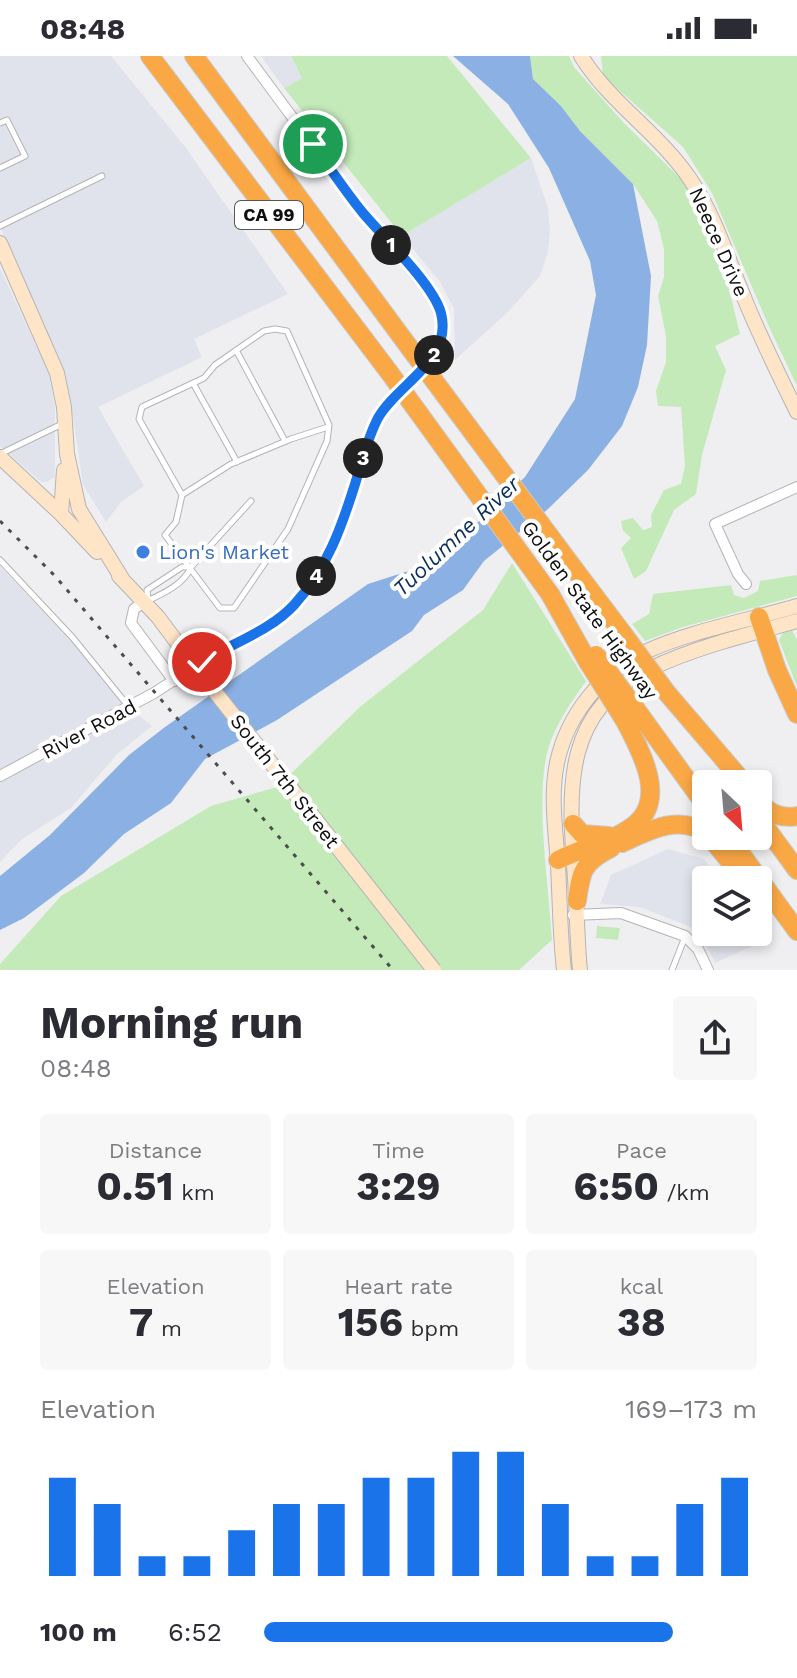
<!DOCTYPE html>
<html lang="en">
<head>
<meta charset="utf-8">
<style>
  body { margin:0; font-family:"Work Sans",sans-serif; background:#f7f7f7; color:#2b2b33; height:100vh; display:flex; flex-direction:column; font-size:30px; white-space:nowrap }
  * { box-sizing:border-box; margin:0 }
  p { font-size:26px; color:#7c7c81 }
  .icon { flex:none; width:44px; height:44px; fill:none; stroke:currentColor; stroke-width:2; stroke-linecap:round; stroke-linejoin:round }
  .map { position:relative; height:914px; overflow:hidden }
  .panel { display:flex; flex-direction:column; background:#fff; flex:1 }
  .panel>* { flex:none }
  .needle { width:52px; rotate:154deg }
  .fabs { position:absolute; left:692px; top:714px; display:grid; gap:16px }
  .fabs a { display:grid; place-items:center; width:80px; height:80px; border-radius:8px; background:#fff; box-shadow:0 4px 12px #0003; font-size:40px }
  .pin { position:absolute; display:grid; place-items:center; width:68px; height:68px; color:#fff; margin:-34px; border:4px solid #fff; border-radius:50%; box-shadow:0 2px 8px #0007 }
  .km { position:absolute; width:40px; height:40px; margin:-20px; border-radius:50%; background:#222; color:#fff; font-size:22px; line-height:40px; text-align:center }
  .round { display:grid; place-items:center; flex:none; width:84px; height:84px; border-radius:8px; background:#f7f7f7 }
  .head { display:flex; align-items:center; justify-content:space-between; height:136px; padding:0 40px }
  h1 { font-size:44px; font-weight:700; line-height:60px }
  .metrics { display:grid; grid-template-columns:repeat(3,1fr); gap:12px; height:136px; padding:8px 40px }
  .metrics div { display:grid; align-content:center; border-radius:8px; background:#f7f7f7; text-align:center }
  .metrics b { font-size:40px; font-weight:700 }
  .metrics small { font-size:22px; font-weight:400 }
  .metrics p { font-size:22px }
  .chart { height:224px; padding:16px 40px }
  .chart p { display:flex; justify-content:space-between }
  .chart svg { width:100%; height:144px; margin-top:8px; stroke:#1a73e8; stroke-width:6 }
  ul { padding:0 40px; list-style:none; font-size:26px }
  li { display:grid; grid-template-columns:128px 96px 1fr; align-items:center; height:60px }
  li i { height:20px; border-radius:10px; background:#1a73e8 }
  .status { display:flex; justify-content:space-between; align-items:center; height:56px; padding:0 40px; background:#fff; direction:ltr }
  .status svg { height:22px; fill:currentColor }
  .map>svg:first-child { display:block }
  .built { fill:#e1e3ec }
  .green { fill:#c5eaba }
  .water { fill:#8bb0e3 }
  .lines { fill:none; stroke-linecap:round; stroke-linejoin:round }
  .lane-casing { stroke:#b4b4b6; stroke-width:7 }
  .street-casing { stroke:#b4b4b6; stroke-width:12 }
  .secondary-casing { stroke:#b4b4b6; stroke-width:16 }
  .highway-casing { stroke:#cacaca; stroke-width:20 }
  .lane { stroke:#fff; stroke-width:5 }
  .street { stroke:#fff; stroke-width:10 }
  .secondary { stroke:#fee5c8; stroke-width:14 }
  .highway { stroke:#faa846; stroke-width:18 }
  .rail { stroke:#4c4c4d; stroke-width:3; stroke-dasharray:4 8; stroke-linecap:butt }
  .secondary-bridge-casing { stroke:#b4b4b6; stroke-width:16; stroke-linecap:butt }
  .highway-bridge-casing { stroke:#cacaca; stroke-width:20; stroke-linecap:butt }
  .secondary-bridge { stroke:#fee5c8; stroke-width:14 }
  .highway-bridge { stroke:#faa846; stroke-width:18 }
  .route-casing { stroke:#fff; stroke-width:16 }
  .route { stroke:#1a73e8; stroke-width:10 }
  .shop-dot { fill:#3f7fe0; stroke:#fff; stroke-width:3 }
  .labels { text-anchor:middle; stroke-width:8; stroke-linejoin:round; paint-order:stroke }
  .shield { fill:#fff; stroke:#565657; stroke-width:2 }
  .shield-label { font-size:18px; font-weight:bold; fill:#0e0e0f }
  .street-label { font-size:20px; fill:#0e0e0f; stroke:#fff }
  .shop-label { font-size:20px; fill:#366cbe; stroke:#fff; text-anchor:start }
  .water-label { font-size:22px; font-style:italic; fill:#0b2f5d; stroke:#fff }
</style>
</head>
<body>
<div class="status"><b>08:48</b><svg viewBox="0 0 49 12"><path d="M0 12V9h3v3zM5 12V6h3v6zM10 12V3h3v9zM15 12V0h3v12zM26 1h20v11H26zM47 4h2v5h-2z"/></svg></div>
<div class="map">
<svg width="797" height="914" viewBox="0 0 797 914">
  <rect width="100%" height="100%" fill="#efeff1"/>
  <!-- built -->
  <path class="built" d="M0 0H111L186 92 288 238 194 283 202 301 98 351 144 430 121 446 106 466 83 429 71 347 64 313 0 171Z
    M261 0H291L302 22 284 32Z
    M531 102 548 152 550 175 548 196 540 220 509 255 455 304 454 253 439 224 402 180Z
    M0 212 49 318 55 350V421L47 426H41L0 390Z
    M0 510 76 590 122 646 152 670 116 699 71 752 22 783 0 806Z
    M668 793 704 803 720 824H706V876H757L763 885 715 907 701 879 693 872 640 851 600 848 611 819Z"/>
  <!-- green -->
  <path class="green" d="M291 0H447L531 102 402 180 284 32 302 22Z
    M530 0H569L574 11 623 66 681 123 698 149 728 229 740 278 715 290 726 314 702 399 696 438 674 454 646 515 634 523 621 492 631 482 623 475 621 465 633 462 643 474 652 471 651 459 664 434 681 428 685 410 681 351 658 350 656 335 666 306V280L658 240 664 221V193L657 165 633 128 580 75 561 50 533 23Z
    M601 0H797V330L770 273 712 137 683 91 603 20Z
    M512 507 586 625C572 645 557 666 549 690 534 737 549 832 552 884L519 914H0V908L61 840 211 750 277 731 361 650 483 554Z
    M797 519V540L683 571 645 585 632 568 649 558 653 538 731 529 734 539 744 542 758 535 760 525Z
    M792 574 797 584V631L779 584 782 578Z
    M597 870 620 872 618 884 596 882Z"/>
  <!-- water -->
  <path class="water" d="M453 0H530L533 23 561 50 580 75 633 128 651 220 647 289 638 331 622 370 588 414 548 453 484 505 463 534 424 559 412 575 277 664 205 703 171 747 124 778 84 817 24 862 0 874V820L50 779 129 699 165 671 368 528 424 510 451 492 525 421 575 343 596 239 590 205 549 112 508 48Z"/>
  <g class="lines">
    <!-- lane casing -->
    <g class="lane-casing">
      <path id="lane" d="M0 67 7 64 25 100 0 112
        M0 170 102 120
        M275 273 287 275 329 369 327 385 288 473 234 552H220L165 479 176 466 182 439 139 363 142 351 204 322 215 309 264 275Z
        M236 294 285 385
        M193 327 237 406
        M0 398 62 368
        M182 439 231 408 291 383 328 371
        M0 504 73 582 129 651
        M148 543 147 534 182 511H190
        M145 546C160 539 184 529 191 511L251 445
        M672 914 685 881"/>
    </g>
    <!-- street casing -->
    <g class="street-casing">
      <path id="street" d="M746 528 738 518 715 468 797 431
        M144 546 134 553 131 567 174 625
        M0 720 154 637 224 592 268 571 293 550 314 523 336 485 378 363 391 345 430 306 440 284 442 264 432 239 352 142 247 0
        M573 859 621 857 685 880 698 893 708 914"/>
    </g>
    <!-- secondary casing -->
    <g class="secondary-casing">
      <path id="secondary" d="M581 0C610 47 659 77 690 123 714 158 727 200 743 239 759 279 778 317 797 356
        M0 187 57 317 64 351 67 398 79 453 123 524
        M0 401 61 458 97 496
        M61 458 64 414
        M119 520 158 561 190 604
        M564 914C560 880 560 845 558 810 556 777 550 740 557 707 567 659 601 617 645 596 693 574 747 565 797 550
        M580 914C577 884 577 853 575 823 569 737 560 655 652 612 696 591 750 578 797 565"/>
    </g>
    <!-- highway casing -->
    <g class="highway-casing">
      <path id="highway" d="M150 0 389 316
        M194 0 412 295
        M575 514 624 579
        M550 538 588 606
        M759 561 777 614 797 658
        M667 637 745 728
        M638 656 706 750
        M758 745C768 757 781 763 797 760
        M758 761 797 814
        M573 768 582 778 609 780
        M709 780 745 824
        M728 780 797 875
        M622 787C649 775 678 758 706 777
        M558 804C582 792 612 786 633 770 669 744 640 694 625 665
        M577 845C581 815 583 806 611 792"/>
    </g>
    <!-- lane -->
    <use href="#lane" class="lane"/>
    <!-- street -->
    <use href="#street" class="street"/>
    <!-- secondary -->
    <use href="#secondary" class="secondary"/>
    <!-- highway -->
    <use href="#highway" class="highway"/>
    <!-- rail -->
    <path class="rail" d="M0 465 55 520 393 914"/>
    <!-- secondary-bridge casing -->
    <g class="secondary-bridge-casing">
      <path id="secondary-bridge" d="M190 604 434 914"/>
    </g>
    <!-- highway-bridge casing -->
    <g class="highway-bridge-casing">
      <path id="highway-bridge" d="M412 295 575 514
        M389 316 550 538
        M624 579 667 637
        M596 599 638 656
        M588 606 625 665"/>
    </g>
    <!-- secondary-bridge -->
    <use href="#secondary-bridge" class="secondary-bridge"/>
    <!-- highway-bridge -->
    <use href="#highway-bridge" class="highway-bridge"/>
  </g>
  <g class="lines">
    <!-- route casing -->
    <g class="route-casing">
      <path id="route" d="M202 606C232 587 270 575 294 549 327 513 342 470 356 425 362 404 368 381 378 362 398 327 453 305 441 257 433 228 384 182 363 157 345 135 329 111 313 88"/>
    </g>
    <!-- route -->
    <use href="#route" class="route"/>
  </g>
  <!-- markers -->
  <circle class="shop-dot" cx="143" cy="496" r="8"/>
  <g class="labels">
    <!-- shield labels -->
    <rect class="shield" x="235" y="145" width="68" height="28" rx="6"/>
    <g class="shield-label">
      <text x="269" y="165">CA 99</text>
    </g>
    <!-- street labels -->
    <g class="street-label">
      <text transform="translate(719 186) rotate(66)" y="7">Neece Drive</text>
      <text transform="translate(590 554) rotate(54)" y="7">Golden State Highway</text>
      <text transform="translate(89 673) rotate(-28)" y="7">River Road</text>
      <text transform="translate(285 725) rotate(52)" y="7">South 7th Street</text>
    </g>
    <!-- shop labels -->
    <g class="shop-label">
      <text x="159" y="503">Lion's Market</text>
    </g>
    <!-- water labels -->
    <g class="water-label">
      <text transform="translate(456 480) rotate(-43)" y="8">Tuolumne River</text>
    </g>
  </g>
</svg>
<div class="fabs">
<a><svg class="needle" viewBox="-14 -14 28 28"><path d="M0-13l5 13h-10z" fill="#e53935"/><path d="M0 13l5-13h-10z" fill="#7c7c81"/></svg></a>
<a><svg class="icon" aria-label="layers" viewBox="0 0 24 24"><path d="M12 4l9 5-9 5-9-5zM3 14l9 5 9-5"/></svg></a>
</div>
<div class="pin" style="left:313px;top:88px;background:#1e9e55"><svg class="icon" aria-label="arrive" viewBox="0 0 24 24"><path d="M6 21V4h12l-3 4 3 4H6"/></svg></div>
<div class="pin" style="left:202px;top:606px;background:#d93025"><svg class="icon" aria-label="check" viewBox="0 0 24 24"><path d="M5 12l5 5 9-10"/></svg></div>
<b class="km" style="left:391px;top:189px">1</b>
<b class="km" style="left:434px;top:299px">2</b>
<b class="km" style="left:363px;top:402px">3</b>
<b class="km" style="left:316px;top:520px">4</b>
</div>
<section class="panel">
<div class="head"><div><h1>Morning run</h1><p>08:48</p></div><a class="round"><svg class="icon" aria-label="share" viewBox="0 0 24 24"><path d="M12 15V3M7 8l5-5 5 5M5 13v7h14v-7"/></svg></a></div>
<div class="metrics">
<div><p>Distance</p><b>0.51<small> km</small></b></div>
<div><p>Time</p><b>3:29</b></div>
<div><p>Pace</p><b>6:50<small> /km</small></b></div>
</div>
<div class="metrics">
<div><p>Elevation</p><b>7<small> m</small></b></div>
<div><p>Heart rate</p><b>156<small> bpm</small></b></div>
<div><p>kcal</p><b>38</b></div>
</div>
<div class="chart"><p><span>Elevation</span>169–173 m</p>
<svg viewBox="0 0 160 44" preserveAspectRatio="none"><path d="M5 44V14M15 44V22M25 44V38M35 44V38M45 44V30M55 44V22M65 44V22M75 44V14M85 44V14M95 44V6M105 44V6M115 44V22M125 44V38M135 44V38M145 44V22M155 44V14"/></svg>
</div>
<ul>
<li><b>100 m</b>6:52<i style="width:83%"></i></li>
</ul>
</section>
</body>
</html>
